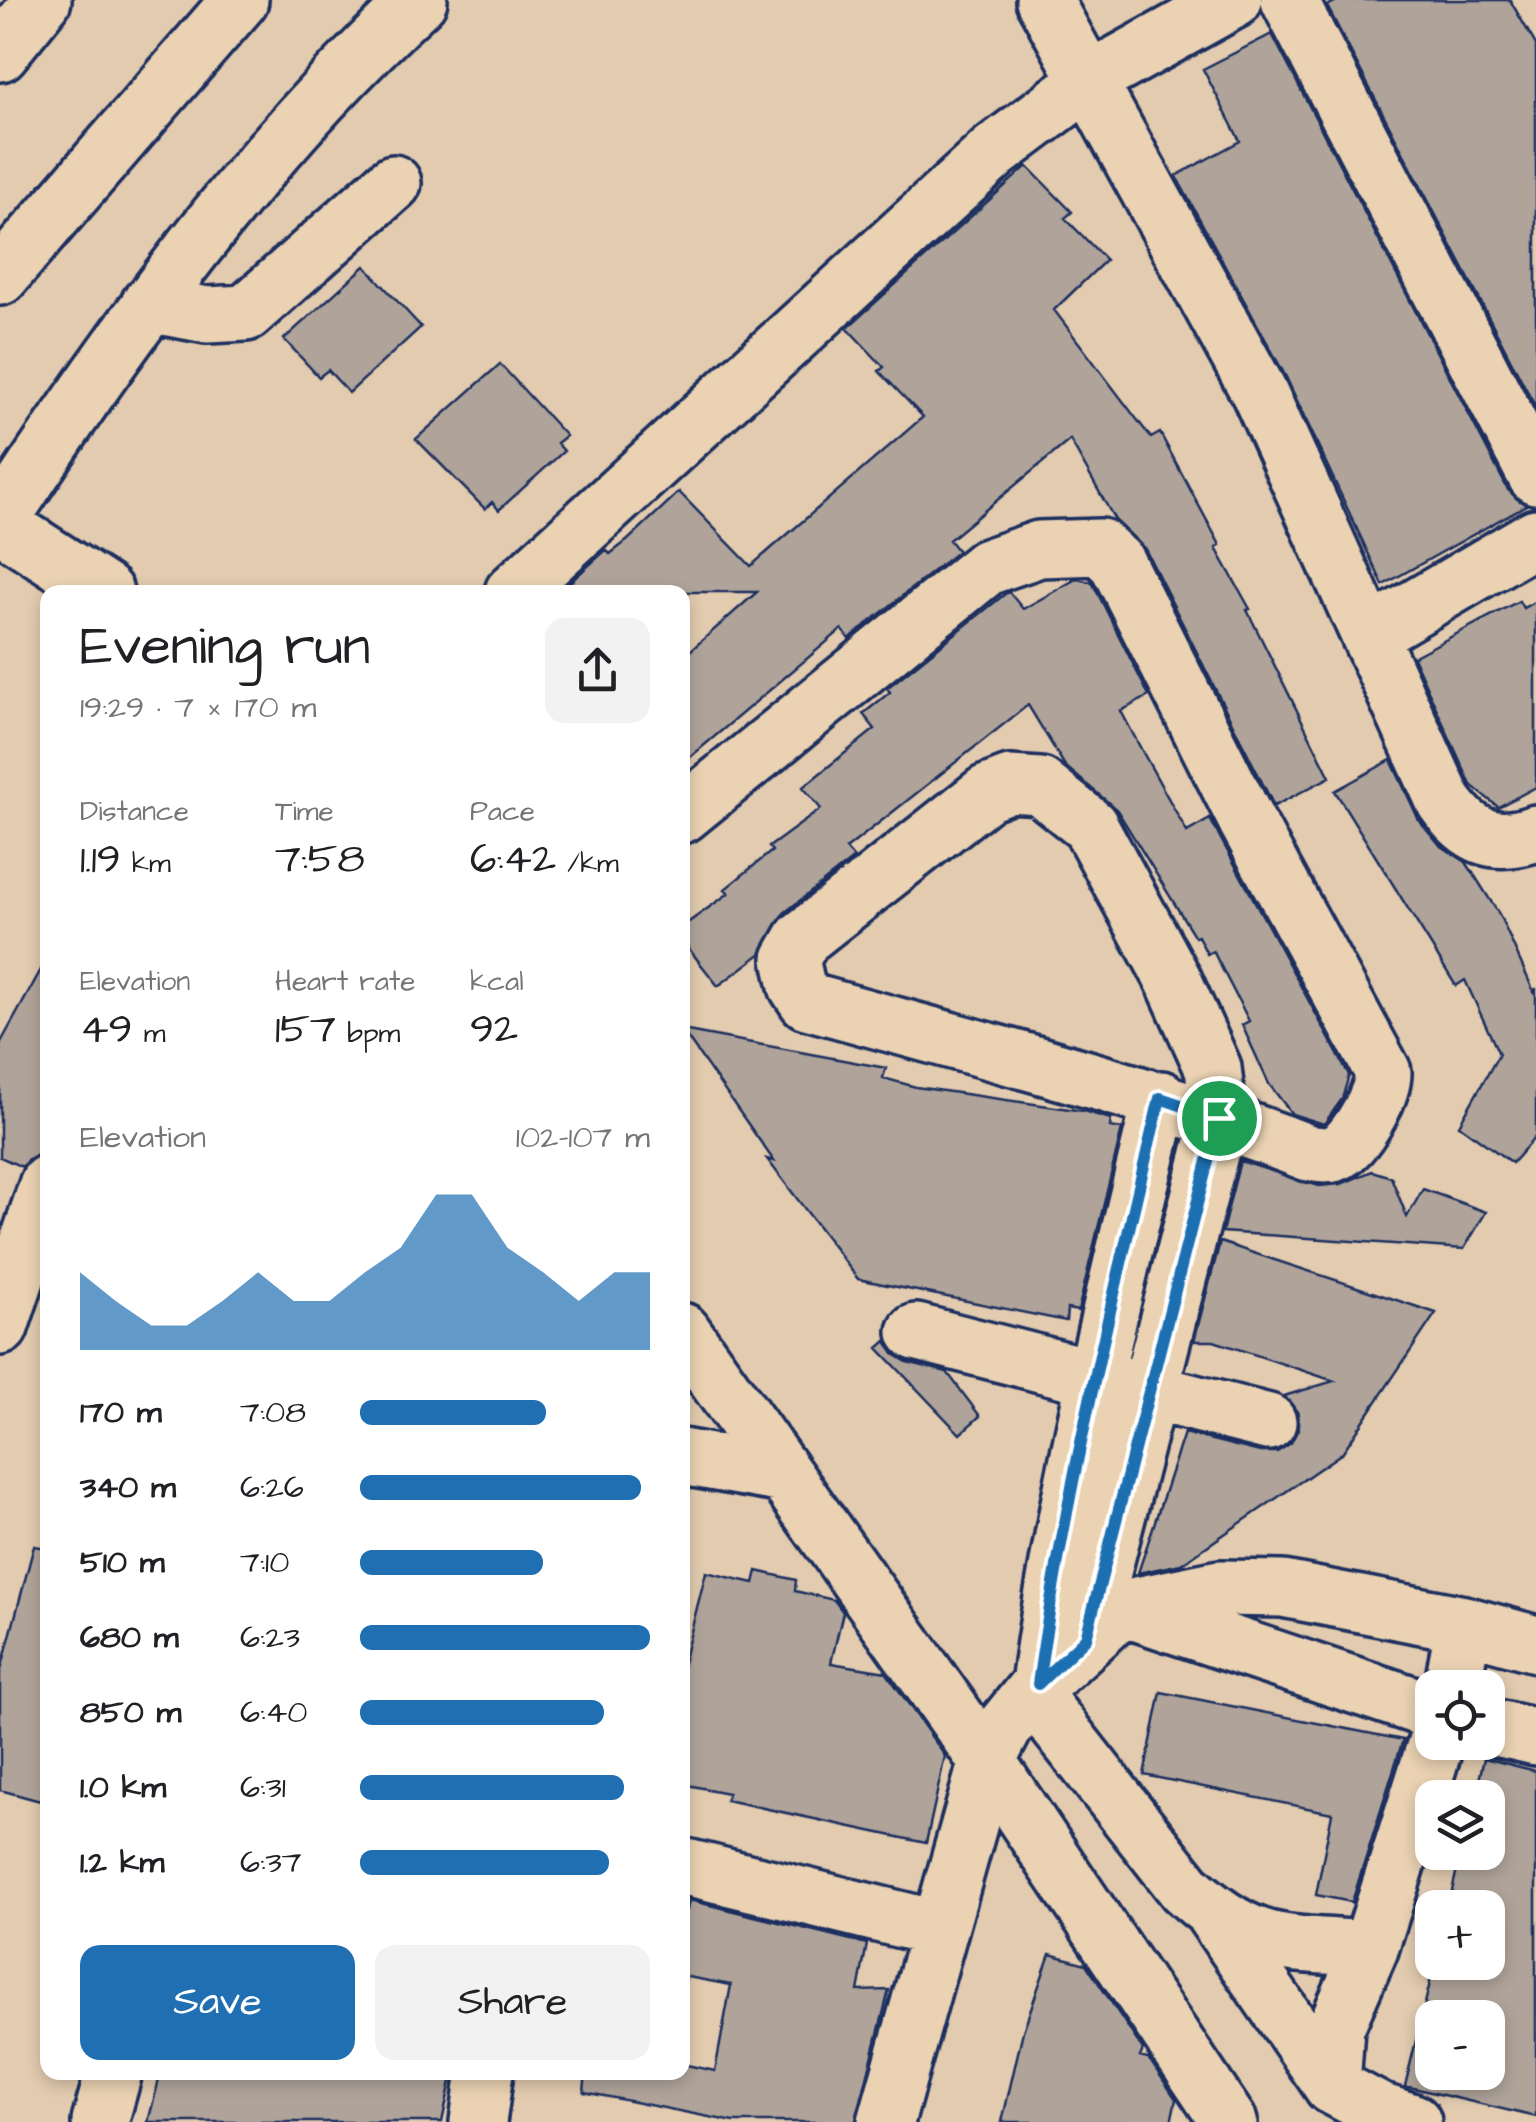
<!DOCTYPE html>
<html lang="en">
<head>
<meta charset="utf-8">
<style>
  body { margin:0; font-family:"Architects Daughter",sans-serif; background:#f2f2f2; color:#202124; height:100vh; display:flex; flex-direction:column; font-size:38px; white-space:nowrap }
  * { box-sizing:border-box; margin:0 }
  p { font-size:32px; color:#757577 }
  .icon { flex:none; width:55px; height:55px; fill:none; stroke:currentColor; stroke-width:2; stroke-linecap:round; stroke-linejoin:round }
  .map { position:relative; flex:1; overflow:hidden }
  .details { position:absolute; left:40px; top:585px; width:650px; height:1495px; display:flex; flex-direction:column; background:#fff; border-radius:20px; box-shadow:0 5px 15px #0003 }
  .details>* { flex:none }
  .tools { position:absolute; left:1415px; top:1670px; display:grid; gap:20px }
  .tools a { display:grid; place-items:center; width:90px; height:90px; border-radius:20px; background:#fff; box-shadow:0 5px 15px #0003; font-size:50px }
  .pin { position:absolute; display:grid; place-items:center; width:85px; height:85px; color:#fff; margin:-42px; border:5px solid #fff; border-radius:50%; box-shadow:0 2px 10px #0007 }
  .round { display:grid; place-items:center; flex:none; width:105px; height:105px; border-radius:20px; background:#f2f2f2 }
  .headline { display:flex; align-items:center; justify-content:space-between; height:170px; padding:0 40px }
  h1 { font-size:55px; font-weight:600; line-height:75px }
  .metrics { display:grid; grid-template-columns:repeat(3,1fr); gap:15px; height:170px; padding:10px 40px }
  .metrics div { display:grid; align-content:center }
  .metrics b { font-size:42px; font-weight:600 }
  .metrics small { font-size:28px; font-weight:400 }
  .metrics p { font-size:28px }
  .chart { height:280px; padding:20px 40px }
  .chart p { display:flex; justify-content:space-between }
  .chart svg { width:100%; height:180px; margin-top:10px; fill:#1f6fb2; opacity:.7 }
  .cta { display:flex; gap:20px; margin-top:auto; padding:20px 40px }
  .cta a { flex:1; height:115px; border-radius:20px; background:#1f6fb2; color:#fff; font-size:40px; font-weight:600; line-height:115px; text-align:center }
  .cta a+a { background:#f2f2f2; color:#202124 }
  ul { padding:0 40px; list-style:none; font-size:32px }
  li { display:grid; grid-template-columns:160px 120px 1fr; align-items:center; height:75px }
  li i { height:25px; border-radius:12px; background:#1f6fb2 }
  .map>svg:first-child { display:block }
  .building { fill:#b0a49a; stroke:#1b2f5e; stroke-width:2.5; fill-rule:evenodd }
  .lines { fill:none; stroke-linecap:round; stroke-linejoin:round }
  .minor-casing { stroke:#1b2f5e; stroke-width:62 }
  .minor { stroke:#ead2b2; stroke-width:55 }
  .route-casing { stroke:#fff; stroke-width:20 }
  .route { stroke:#1f6fb2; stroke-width:12 }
</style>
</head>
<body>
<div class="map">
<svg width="1536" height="2122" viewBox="0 0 1536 2122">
  <rect width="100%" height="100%" fill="#e2cbaf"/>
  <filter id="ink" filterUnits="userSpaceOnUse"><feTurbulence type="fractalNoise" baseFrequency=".01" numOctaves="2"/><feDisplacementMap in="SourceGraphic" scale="20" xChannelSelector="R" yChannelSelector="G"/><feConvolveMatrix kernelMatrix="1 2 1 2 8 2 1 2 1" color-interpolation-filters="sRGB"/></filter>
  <g filter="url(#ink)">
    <!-- building -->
    <path class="building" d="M1339 0H1510L1536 45V408L1327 6Z
      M1272 34 1508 490 1526 505 1383 585 1286 377 1176 176 1240 141 1203 69Z
      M1027 166 1072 212 1065 218 1106 260 1054 310 1151 438 1160 433 1220 545 1216 548 1250 609 1247 610 1330 777 1274 806 1145 549 1115 520 1070 440 949 540 958 551 849 639 842 629 682 764V658L757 592H559L606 550 610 554 628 540 679 492 751 566 923 417 879 371 884 367 847 328Z
      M365 266 421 327 349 393 328 370 319 377 284 339Z
      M500 364 566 436 557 443 564 451 499 510 492 502 485 509 416 439Z
      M1076 579 1092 582 1149 696 1121 711 1141 749 1187 832 1210 819 1349 1075 1342 1099 1324 1124 1292 1114 1269 1084 1242 1025 1249 1021 1213 951 1207 954 1198 936 1195 937 1117 810 1065 766 1028 705 846 849 854 858 784 913 762 953 718 986 682 940V927L729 893 725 889 772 851 769 847 821 809 803 787 875 729 863 714 890 692 887 688 1005 594 1009 592 1023 609Z
      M1519 601 1523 608 1536 601V787L1498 807 1471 785 1413 657Z
      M1391 760 1419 820 1440 845 1466 862 1499 914 1534 992 1536 988V1136L1512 1163 1459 1125 1499 1054 1465 980 1456 986 1335 791Z
      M48 957V1153L28 1159 22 1167 0 1157V1044Z
      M682 1030 886 1068 883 1078 916 1087 1083 1111 1111 1119 1110 1127 1122 1129 1078 1311 1067 1309 1066 1321 858 1279 767 1159 774 1161Z
      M1240 1161 1319 1186 1341 1184 1372 1171 1391 1177 1407 1217 1423 1189 1486 1212 1464 1249 1222 1232Z
      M1220 1242 1436 1313 1342 1453 1181 1564 1138 1573 1184 1433 1260 1452H1277L1291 1443 1298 1429V1413L1284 1396 1334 1381 1214 1341H1194Z
      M886 1341 894 1354 907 1362 947 1372 980 1416 960 1434 878 1348Z
      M34 1546 48 1548V1803L0 1790V1674Z
      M757 1571 796 1580 795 1591 834 1600 843 1612 831 1663 886 1672 945 1756 926 1843 726 1800 728 1793 682 1784V1667L706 1572 754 1583Z
      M1161 1692 1403 1740 1352 1902 1316 1895 1332 1813 1144 1775Z
      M1484 1758 1536 1771V2117L1405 2086 1435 1962H1488V1908H1448L1461 1852H1488V1798H1475ZM1432 2018H1488V2072H1432Z
      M689 1900 867 1944 858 1991 889 1990 856 2122H734L584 2092 586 2072H682V2064L715 2071 731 1985 682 1976V1910H687Z
      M1050 1954 1086 1964 1143 2050 1140 2057 1149 2059 1176 2099 1171 2122H1002L1023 2031Z
      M161 2072H453L442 2122H148Z"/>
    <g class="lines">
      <!-- minor casing -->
      <g class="minor-casing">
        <path id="minor" d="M1044 0 1259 392 1444 801C1469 837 1494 848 1536 833
          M1289 0 1536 476
          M0 53 43 0
          M0 277 240 0
          M149 304 207 315 246 313 393 183
          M0 521C122 335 255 151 419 0
          M0 524 105 592
          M513 592 995 151 1091 79 1234 0
          M1371 634 1536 537
          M682 815 987 567 1039 549 1100 547 1117 563 1246 820 1383 1072C1384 1092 1359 1137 1341 1150 1332 1157 1320 1155 1309 1153 1145 1090 976 1048 807 1001L797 986 791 959 803 938 987 793 1010 784 1040 786 1090 826 1173 979 1213 1068 1219 1119 1086 1638
          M0 1327 48 1183
          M682 1331 987 1761 1229 2122
          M916 1332 1268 1422
          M682 1457 784 1475
          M1126 1609 1432 1711
          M1039 1684C1066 1486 1114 1293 1161 1099
          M1452 1688 1464 1624
          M1032 1693 1185 1888C1254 1951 1282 1942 1370 1949
          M1488 1726 1536 1737
          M682 1866 939 1929
          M1214 1915 1332 2086 1379 2111 1413 2122
          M1332 2086 1336 2027 1370 1949 1436 1742
          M100 2122 114 2072
          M478 2122 485 2072
          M886 2122 987 1761 1006 1725 1039 1684 1123 1608 1220 1588 1283 1589 1464 1624 1536 1644"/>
      </g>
      <!-- minor -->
      <use href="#minor" class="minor"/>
    </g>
  </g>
  <g class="lines" filter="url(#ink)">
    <!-- route casing -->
    <g class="route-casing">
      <path id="route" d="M1160 1098 1219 1118 1086 1638 1038 1684C1066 1486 1114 1293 1160 1098Z"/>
    </g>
    <!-- route -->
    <use href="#route" class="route"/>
  </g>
</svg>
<div class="tools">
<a><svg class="icon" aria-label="locate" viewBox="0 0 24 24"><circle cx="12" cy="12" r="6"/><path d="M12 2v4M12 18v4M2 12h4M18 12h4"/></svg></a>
<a><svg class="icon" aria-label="layers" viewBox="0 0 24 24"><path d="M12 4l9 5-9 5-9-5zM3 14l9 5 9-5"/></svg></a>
<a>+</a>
<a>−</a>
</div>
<div class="pin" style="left:1219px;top:1118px;background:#1e9e55"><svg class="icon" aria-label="arrive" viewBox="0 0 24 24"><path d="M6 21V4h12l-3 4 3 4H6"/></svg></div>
<section class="details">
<div class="headline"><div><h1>Evening run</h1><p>19:29 · 7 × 170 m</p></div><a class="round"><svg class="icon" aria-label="share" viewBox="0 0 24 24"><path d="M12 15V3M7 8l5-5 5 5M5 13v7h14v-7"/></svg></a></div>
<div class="metrics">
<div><p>Distance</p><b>1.19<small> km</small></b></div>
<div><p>Time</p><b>7:58</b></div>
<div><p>Pace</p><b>6:42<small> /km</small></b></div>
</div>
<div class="metrics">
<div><p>Elevation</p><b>49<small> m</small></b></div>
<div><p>Heart rate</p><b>157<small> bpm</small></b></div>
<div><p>kcal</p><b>92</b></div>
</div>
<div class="chart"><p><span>Elevation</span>102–107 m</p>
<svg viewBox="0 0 160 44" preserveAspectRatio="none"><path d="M0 44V25L10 32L20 38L30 38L40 32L50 25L60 32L70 32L80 25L90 19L100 6L110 6L120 19L130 25L140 32L150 25L160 25V44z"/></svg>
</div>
<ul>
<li><b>170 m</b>7:08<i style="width:64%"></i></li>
<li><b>340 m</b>6:26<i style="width:97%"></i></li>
<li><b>510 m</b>7:10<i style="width:63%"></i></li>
<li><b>680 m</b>6:23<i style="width:100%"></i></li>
<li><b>850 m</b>6:40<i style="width:84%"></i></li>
<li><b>1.0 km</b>6:31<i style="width:91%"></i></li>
<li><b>1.2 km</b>6:37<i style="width:86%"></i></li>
</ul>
<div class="cta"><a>Save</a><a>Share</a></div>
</section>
</div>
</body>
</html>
